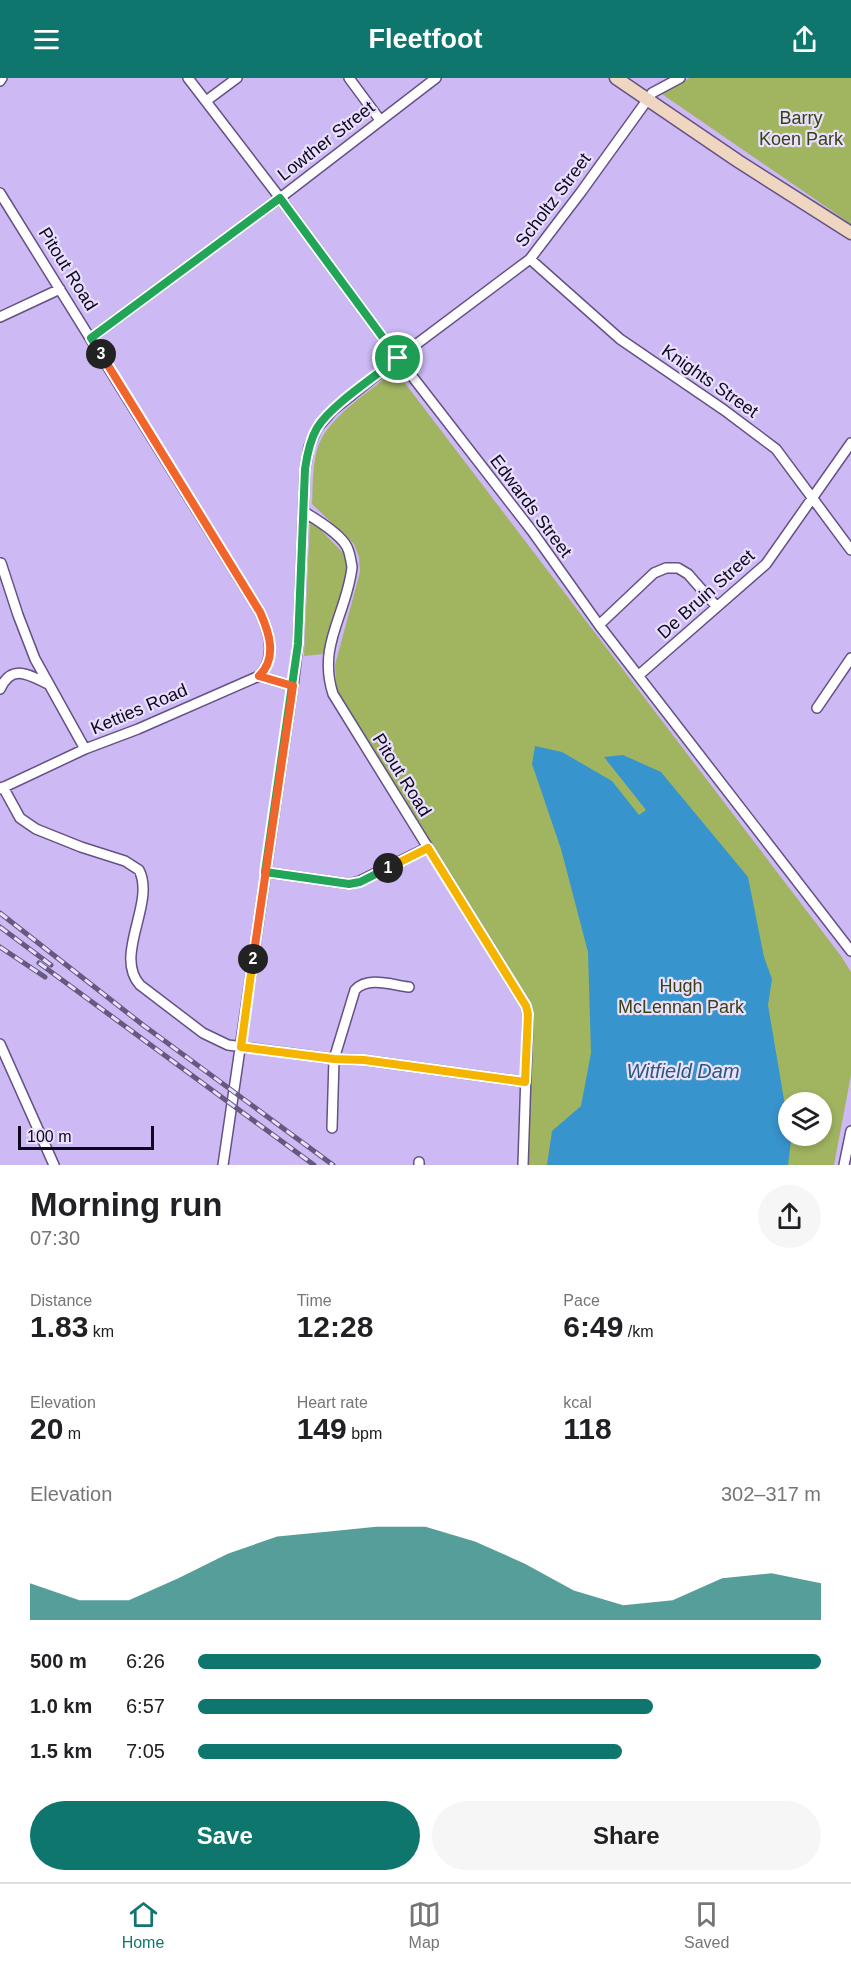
<!DOCTYPE html>
<html lang="en">
<head>
<meta charset="utf-8">
<style>
  body { margin:0; font-family:Arial,sans-serif; background:#f6f6f6; color:#202124; height:100vh; display:flex; flex-direction:column; font-size:22px; white-space:nowrap }
  * { box-sizing:border-box; margin:0 }
  p { font-size:20px; color:#757577 }
  .icon { flex:none; width:33px; height:33px; fill:none; stroke:currentColor; stroke-width:2; stroke-linecap:round; stroke-linejoin:round }
  .map { position:relative; height:1087px; overflow:hidden }
  .side { display:flex; flex-direction:column; background:#fff; flex:1 }
  .side>* { flex:none }
  .buttons { position:absolute; left:778px; top:1014px; display:grid; gap:12px }
  .buttons a { display:grid; place-items:center; width:54px; height:54px; border-radius:50%; background:#fff; box-shadow:0 3px 9px #0003; font-size:30px }
  .scale { position:absolute; left:18px; bottom:15px; width:136px; box-sizing:border-box; padding-left:6px; border:3px solid #0f071b; border-top:0; font-size:16px; line-height:21px; white-space:nowrap; color:#0f071b; -webkit-text-stroke:4px #e9dffe; paint-order:stroke }
  .pin { position:absolute; display:grid; place-items:center; width:51px; height:51px; color:#fff; margin:-26px; border:3px solid #fff; border-radius:50%; box-shadow:0 2px 6px #0007 }
  .km { position:absolute; width:30px; height:30px; margin:-15px; border-radius:50%; background:#222; color:#fff; font-size:16px; line-height:30px; text-align:center }
  .round { display:grid; place-items:center; flex:none; width:63px; height:63px; border-radius:32px; background:#f6f6f6 }
  .summary { display:flex; align-items:center; justify-content:space-between; height:102px; padding:0 30px }
  h1 { font-size:33px; font-weight:800; line-height:45px }
  .metrics { display:grid; grid-template-columns:repeat(3,1fr); gap:9px; height:102px; padding:6px 30px }
  .metrics div { display:grid; align-content:center }
  .metrics b { font-size:30px; font-weight:800 }
  .metrics small { font-size:16px; font-weight:400 }
  .metrics p { font-size:16px }
  .chart { height:168px; padding:12px 30px }
  .chart p { display:flex; justify-content:space-between }
  .chart svg { width:100%; height:108px; margin-top:6px; fill:#0f766e; opacity:.7 }
  .button { display:flex; gap:12px; margin-top:auto; padding:12px 30px }
  .button a { flex:1; height:69px; border-radius:36px; background:#0f766e; color:#fff; font-size:24px; font-weight:800; line-height:69px; text-align:center }
  .button a+a { background:#f6f6f6; color:#202124 }
  ul { padding:0 30px; list-style:none; font-size:20px }
  li { display:grid; grid-template-columns:96px 72px 1fr; align-items:center; height:45px }
  li i { height:15px; border-radius:8px; background:#0f766e }
  header { display:flex; justify-content:space-between; align-items:center; height:78px; padding:0 30px; background:#0f766e; color:#fff; font-size:27px; font-weight:800 }
  .dock { display:flex; justify-content:space-around; align-items:center; height:84px; border-top:2px solid #e0e0e0; background:#fff; font-size:16px; color:#757577 }
  .dock a { display:grid; justify-items:center; gap:3px }
  .dock .current { color:#0f766e }
  .map>svg:first-child { display:block }
  .green { fill:#a1b561; fill-rule:evenodd }
  .water { fill:#3894cd }
  .lines { fill:none; stroke-linecap:round; stroke-linejoin:round }
  .street-casing { stroke:#645185; stroke-width:12 }
  .secondary-casing { stroke:#645185; stroke-width:15 }
  .street { stroke:#fff; stroke-width:9 }
  .secondary { stroke:#eed6c0; stroke-width:12 }
  .rail-casing { stroke:#66597f; stroke-width:5 }
  .rail { stroke:#e9dffe; stroke-width:3; stroke-dasharray:9; stroke-linecap:butt }
  .split-1-casing { stroke:#fff; stroke-width:12 }
  .split-2-casing { stroke:#fff; stroke-width:12 }
  .split-3-casing { stroke:#fff; stroke-width:12 }
  .split-4-casing { stroke:#fff; stroke-width:12 }
  .split-1 { stroke:#22a559; stroke-width:8 }
  .split-2 { stroke:#f5b400; stroke-width:8 }
  .split-3 { stroke:#f0652b; stroke-width:8 }
  .split-4 { stroke:#22a559; stroke-width:8 }
  .labels { text-anchor:middle; stroke-width:4.5; stroke-linejoin:round; paint-order:stroke }
  .park-label { font-size:18px; fill:#384210; stroke:#e9dffe }
  .street-label { font-size:18px; fill:#0f071b; stroke:#e9dffe }
  .water-label { font-size:20px; font-style:italic; fill:#2b5a79; stroke:#e9dffe }
</style>
</head>
<body>
<header><svg class="icon" aria-label="menu" viewBox="0 0 24 24"><path d="M4 6h16M4 12h16M4 18h16"/></svg>Fleetfoot<svg class="icon" aria-label="share" viewBox="0 0 24 24"><path d="M12 15V3M7 8l5-5 5 5M5 13v7h14v-7"/></svg></header>
<div class="map">
<svg width="851" height="1087" viewBox="0 0 851 1087">
  <rect width="100%" height="100%" fill="#cdb9f4"/>
  <!-- green -->
  <path class="green" d="M690 0H851V146L659 14Z
    M395 292 841 878 851 894V997L834 1087H527L530 929 337 619 335 587 360 494 359 479 354 466 312 426C313 407 312 384 319 366 331 337 372 312 395 292ZM789 1024H822V1058H789Z
    M310 441 345 477 348 492 324 576 304 578Z"/>
  <!-- water -->
  <path class="water" d="M535 668 562 674 612 703 639 737 646 732 604 679 623 677 661 694 748 799 764 879 772 901 768 927 791 1063 788 1087H547L552 1053 581 1028 591 975 588 874 561 771 532 686Z"/>
  <g class="lines">
    <!-- street casing -->
    <g class="street-casing">
      <path id="street" d="M188 0 280 120 398 280 532 453 599 547 851 873
        M349 0 380 42
        M0 3 2 0
        M206 23 237 0
        M0 115 260 534C269 554 277 580 259 598
        M530 181 620 261 724 332 776 371 851 472
        M0 239 60 211
        M91 260 280 120 436 0
        M304 434C316 441 341 457 347 469 350 475 351 483 352 489 347 536 317 566 333 616L526 928 528 936 523 1087
        M1 485 18 537 35 581 85 671
        M599 547 654 495 666 490H678L688 496 717 529
        M639 597 766 486 851 365
        M0 611C12 585 29 597 48 606
        M817 630 851 580
        M3 709 20 740 36 751 81 769 125 783 139 792C156 825 113 877 140 907L203 955 228 967 334 981 364 982 525 1004
        M0 711 85 671 138 651 259 598 293 608
        M265 794 349 806 360 803 427 770
        M0 966 54 1087
        M332 1050 334 981 355 912C368 898 392 907 409 909
        M223 1087 293 608 298 566 305 391 309 369 317 350 333 332 398 280 530 181 581 114 648 21 652 15 680 0
        M419 1087V1084
        M844 1087 851 1053"/>
    </g>
    <!-- secondary casing -->
    <g class="secondary-casing">
      <path id="secondary" d="M616 0 738 83 851 155"/>
    </g>
    <!-- street -->
    <use href="#street" class="street"/>
    <!-- secondary -->
    <use href="#secondary" class="secondary"/>
    <!-- rail casing -->
    <g class="rail-casing">
      <path id="rail" d="M0 835 143 947 333 1087
        M0 849 51 887
        M0 869 45 899
        M39 885 314 1087"/>
    </g>
    <!-- rail -->
    <use href="#rail" class="rail"/>
  </g>
  <g class="lines">
    <!-- split-1 casing -->
    <g class="split-1-casing">
      <path id="split-1" d="M388 790 360 804 349 806 265 794 298 566 305 391C307 377 310 362 317 350 331 327 375 299 398 280"/>
    </g>
    <!-- split-2 casing -->
    <g class="split-2-casing">
      <path id="split-2" d="M253 881 241 969 334 981 364 982 525 1004 528 936 526 928 428 770 388 790"/>
    </g>
    <!-- split-3 casing -->
    <g class="split-3-casing">
      <path id="split-3" d="M101 276 260 534C269 554 278 580 259 598L293 608 253 881"/>
    </g>
    <!-- split-4 casing -->
    <g class="split-4-casing">
      <path id="split-4" d="M101 276 91 260 280 120 398 280"/>
    </g>
    <!-- split-1 -->
    <use href="#split-1" class="split-1"/>
    <!-- split-2 -->
    <use href="#split-2" class="split-2"/>
    <!-- split-3 -->
    <use href="#split-3" class="split-3"/>
    <!-- split-4 -->
    <use href="#split-4" class="split-4"/>
  </g>
  <g class="labels">
    <!-- park labels -->
    <g class="park-label">
      <text x="801" y="46">Barry<tspan x="801" dy="21">Koen Park</tspan></text>
      <text x="681" y="914">Hugh<tspan x="681" dy="21">McLennan Park</tspan></text>
    </g>
    <!-- street labels -->
    <g class="street-label">
      <text transform="translate(326 63) rotate(-38)" y="6">Lowther Street</text>
      <text transform="translate(553 122) rotate(-53)" y="6">Scholtz Street</text>
      <text transform="translate(68 191) rotate(58)" y="6">Pitout Road</text>
      <text transform="translate(710 303) rotate(35)" y="6">Knights Street</text>
      <text transform="translate(531 428) rotate(53)" y="6">Edwards Street</text>
      <text transform="translate(706 516) rotate(-42)" y="6">De Bruin Street</text>
      <text transform="translate(139 631) rotate(-23)" y="6">Ketties Road</text>
      <text transform="translate(402 697) rotate(58)" y="6">Pitout Road</text>
    </g>
    <!-- water labels -->
    <g class="water-label">
      <text x="683" y="1000">Witfield Dam</text>
    </g>
  </g>
</svg>
<div class="buttons">
<a><svg class="icon" aria-label="layers" viewBox="0 0 24 24"><path d="M12 4l9 5-9 5-9-5zM3 14l9 5 9-5"/></svg></a>
</div>
<div class="scale">100 m</div>
<div class="pin" style="left:398px;top:280px;background:#1e9e55"><svg class="icon" aria-label="arrive" viewBox="0 0 24 24"><path d="M6 21V4h12l-3 4 3 4H6"/></svg></div>
<b class="km" style="left:388px;top:790px">1</b>
<b class="km" style="left:253px;top:881px">2</b>
<b class="km" style="left:101px;top:276px">3</b>
</div>
<section class="side">
<div class="summary"><div><h1>Morning run</h1><p>07:30</p></div><a class="round"><svg class="icon" aria-label="share" viewBox="0 0 24 24"><path d="M12 15V3M7 8l5-5 5 5M5 13v7h14v-7"/></svg></a></div>
<div class="metrics">
<div><p>Distance</p><b>1.83<small> km</small></b></div>
<div><p>Time</p><b>12:28</b></div>
<div><p>Pace</p><b>6:49<small> /km</small></b></div>
</div>
<div class="metrics">
<div><p>Elevation</p><b>20<small> m</small></b></div>
<div><p>Heart rate</p><b>149<small> bpm</small></b></div>
<div><p>kcal</p><b>118</b></div>
</div>
<div class="chart"><p><span>Elevation</span>302–317 m</p>
<svg viewBox="0 0 160 44" preserveAspectRatio="none"><path d="M0 44V29L10 36L20 36L30 27L40 17L50 10L60 8L70 6L80 6L90 12L100 21L110 32L120 38L130 36L140 27L150 25L160 29V44z"/></svg>
</div>
<ul>
<li><b>500 m</b>6:26<i style="width:100%"></i></li>
<li><b>1.0 km</b>6:57<i style="width:73%"></i></li>
<li><b>1.5 km</b>7:05<i style="width:68%"></i></li>
</ul>
<div class="button"><a>Save</a><a>Share</a></div>
</section>
<nav class="dock">
<a class="current"><svg class="icon" aria-label="home" viewBox="0 0 24 24"><path d="M3 11l9-7 9 7M6 9v11h12V9"/></svg>Home</a>
<a><svg class="icon" aria-label="map" viewBox="0 0 24 24"><path d="M3 6l6-2 6 2 6-2v14l-6 2-6-2-6 2zM9 4v14M15 6v14"/></svg>Map</a>
<a><svg class="icon" aria-label="saved" viewBox="0 0 24 24"><path d="M7 4h10v16l-5-4-5 4z"/></svg>Saved</a>
</nav>
</body>
</html>
